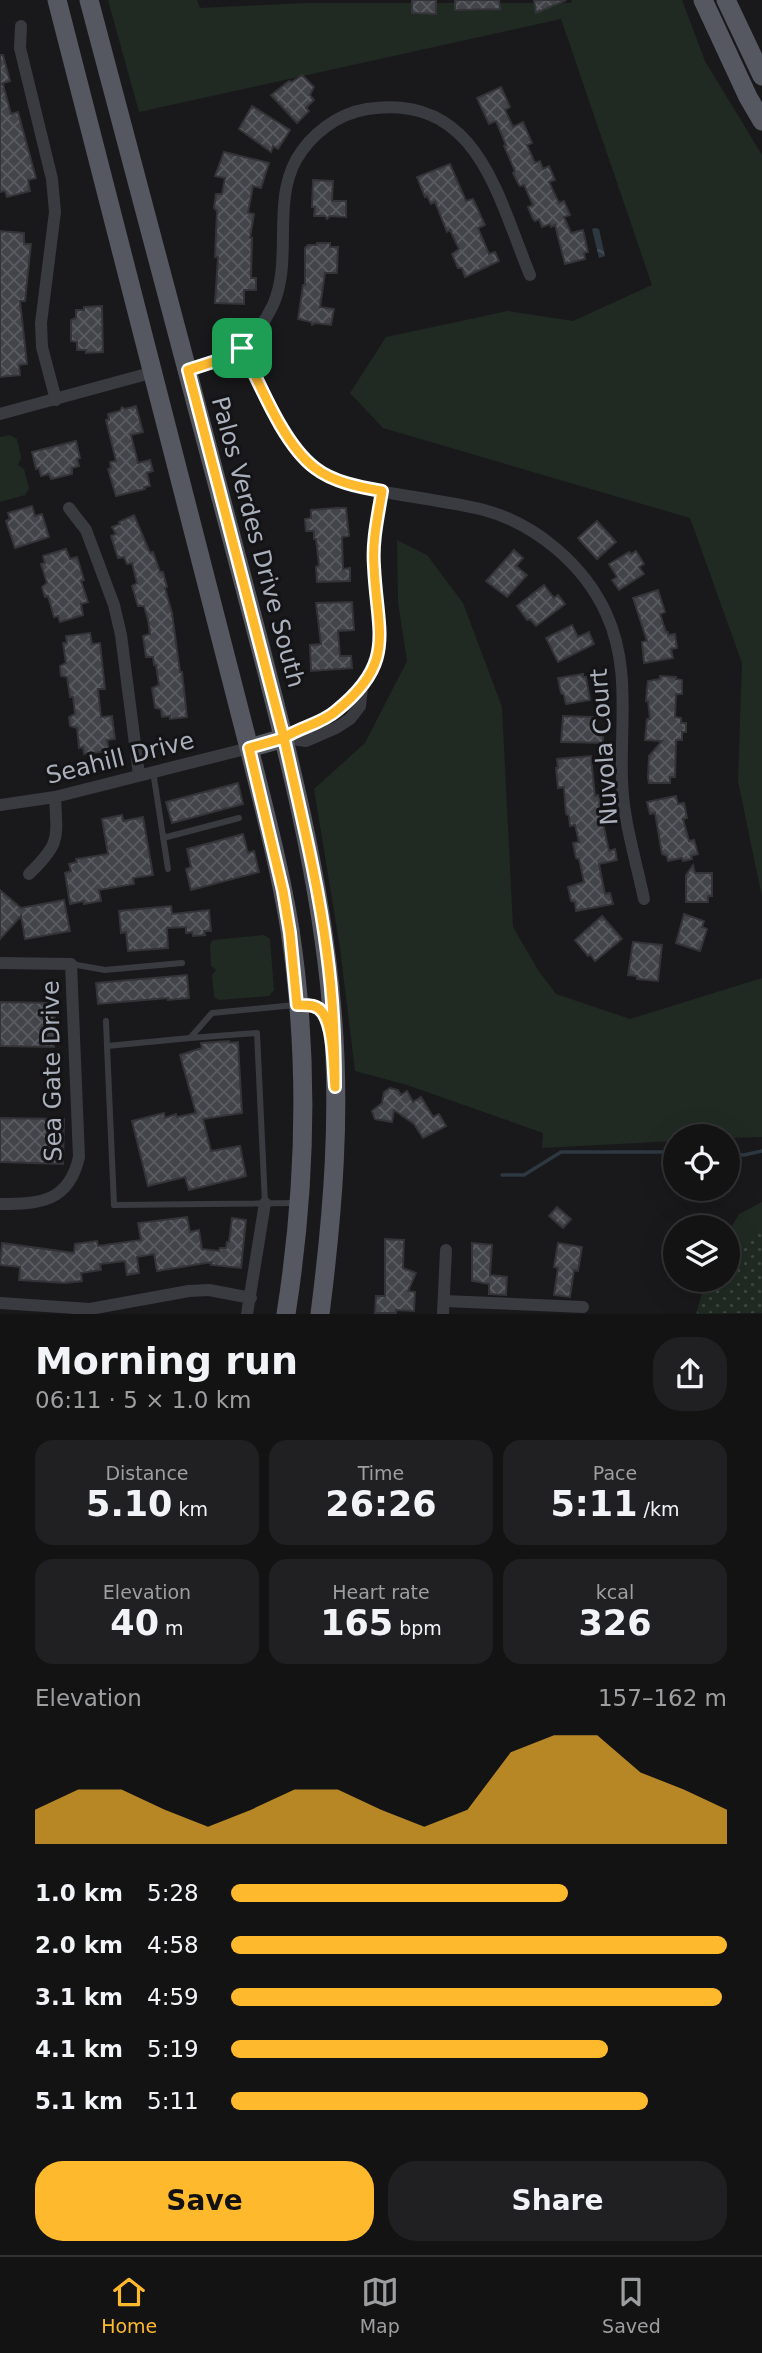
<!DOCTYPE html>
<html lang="en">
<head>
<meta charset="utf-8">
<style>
  body { margin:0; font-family:"DejaVu Sans",sans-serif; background:#202022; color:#f1f3f6; height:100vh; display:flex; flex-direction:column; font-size:26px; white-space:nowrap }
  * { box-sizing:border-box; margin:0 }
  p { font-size:23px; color:#9d9ea0 }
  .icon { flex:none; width:38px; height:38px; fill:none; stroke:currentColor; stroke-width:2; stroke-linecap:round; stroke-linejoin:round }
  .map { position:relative; height:1314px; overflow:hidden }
  .panel { display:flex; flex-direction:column; background:#131314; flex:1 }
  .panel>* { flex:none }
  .controls { position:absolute; left:663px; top:1124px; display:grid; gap:14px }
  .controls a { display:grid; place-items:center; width:77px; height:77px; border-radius:50%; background:#131314; box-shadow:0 7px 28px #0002,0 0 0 2px #323234; font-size:35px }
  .pin { position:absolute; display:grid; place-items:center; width:60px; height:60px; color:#fff; margin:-30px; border-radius:14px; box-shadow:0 4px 10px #0006 }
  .round { display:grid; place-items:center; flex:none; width:74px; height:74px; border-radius:28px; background:#202022 }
  .headline { display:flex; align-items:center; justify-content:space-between; height:119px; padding:0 35px }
  h1 { font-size:38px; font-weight:700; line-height:52px }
  .metrics { display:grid; grid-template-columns:repeat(3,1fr); gap:10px; height:119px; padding:7px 35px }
  .metrics div { display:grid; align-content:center; border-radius:18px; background:#202022; text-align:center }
  .metrics b { font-size:35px; font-weight:700 }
  .metrics small { font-size:19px; font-weight:400 }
  .metrics p { font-size:19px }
  .chart { height:196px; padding:14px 35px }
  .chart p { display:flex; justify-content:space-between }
  .chart svg { width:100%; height:126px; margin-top:7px; fill:#ffb92d; opacity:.7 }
  .button { display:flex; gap:14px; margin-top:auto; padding:14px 35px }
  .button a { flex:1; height:80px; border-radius:28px; background:#ffb92d; color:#111; font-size:28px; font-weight:700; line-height:80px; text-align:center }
  .button a+a { background:#202022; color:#f1f3f6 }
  ul { padding:0 35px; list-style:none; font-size:23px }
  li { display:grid; grid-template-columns:112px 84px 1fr; align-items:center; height:52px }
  li i { height:18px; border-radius:9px; background:#ffb92d }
  .menu { display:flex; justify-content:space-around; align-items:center; height:98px; border-top:2px solid #323234; background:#131314; font-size:19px; color:#9d9ea0 }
  .menu a { display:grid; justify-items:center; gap:4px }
  .menu .on { color:#ffb92d }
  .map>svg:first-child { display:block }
  .green { fill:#202a22 }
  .park { fill:url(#park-dots) }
  .water { fill:url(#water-ripples) }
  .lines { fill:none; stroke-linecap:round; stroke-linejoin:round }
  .stream { stroke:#2d3841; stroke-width:3.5 }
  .building { fill:url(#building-cross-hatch); stroke:#333338; stroke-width:2 }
  .lane { stroke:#3a3b41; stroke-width:6 }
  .street { stroke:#3a3b41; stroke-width:12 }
  .primary { stroke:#555860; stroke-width:19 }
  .route-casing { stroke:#fff; stroke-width:14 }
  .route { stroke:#ffb92d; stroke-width:9 }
  .labels { text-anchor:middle; stroke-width:6; stroke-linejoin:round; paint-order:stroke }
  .street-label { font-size:24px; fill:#aab0bc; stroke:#141417 }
</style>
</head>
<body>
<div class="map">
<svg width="762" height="1314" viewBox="0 0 762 1314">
  <defs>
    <pattern id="park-dots" width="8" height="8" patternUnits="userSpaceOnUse" patternTransform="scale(1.75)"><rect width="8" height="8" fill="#202a22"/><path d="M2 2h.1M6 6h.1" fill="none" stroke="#3e4640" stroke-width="1.8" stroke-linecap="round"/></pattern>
    <pattern id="water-ripples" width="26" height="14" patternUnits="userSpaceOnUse" patternTransform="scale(1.75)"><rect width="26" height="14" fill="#2d3841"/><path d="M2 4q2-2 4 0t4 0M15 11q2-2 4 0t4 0" fill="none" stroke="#49525a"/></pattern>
    <pattern id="building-cross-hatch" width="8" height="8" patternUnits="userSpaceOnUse" patternTransform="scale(1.75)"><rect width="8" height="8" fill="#434449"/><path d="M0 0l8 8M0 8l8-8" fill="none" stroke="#5b5c61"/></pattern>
  </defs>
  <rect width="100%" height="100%" fill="#19191b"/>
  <!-- green -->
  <path class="green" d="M108 0H197L200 8 306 3H571L572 0H682L705 61 762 155V897L738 781 742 663 690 518 383 428 350 393 386 337 508 311 573 321 652 285 561 19 139 112Z
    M10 435 17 439 21 458 18 465 24 469 29 489 25 495 0 502V437Z
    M397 540 427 555 463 603 502 707 513 927 538 970 556 994 630 1019 762 978V1137L728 1138V1136H676L675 1141 542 1148 543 1133 407 1085 355 1071 340 948 314 789 365 743 407 661 398 602Z
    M264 935 270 939 274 990 269 996 219 1000 214 997 212 975 216 970 211 966 210 944 213 940Z
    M762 1202V1313L696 1314 706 1279H728V1232L739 1214Z"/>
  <!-- park -->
  <path class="park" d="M762 1228V1313H697L704 1287 711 1279H728V1262Z"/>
  <!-- water -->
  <path class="water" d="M595 228 599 229 605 256 599 258 592 229Z"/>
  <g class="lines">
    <!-- stream -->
    <path class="stream" d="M728 1154 744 1155 762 1151
      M502 1175H524L561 1152H676"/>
  </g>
  <!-- building -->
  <path class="building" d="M412 0H436V14L412 13Z
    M455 0H499L500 9 455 10Z
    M534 0H566L536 13Z
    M0 55H3L10 81 0 84Z
    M302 75 314 87 310 95 314 100 306 108 309 111 297 123 271 95 289 81 292 82Z
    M3 84 11 114 18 112 36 178 28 180 30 191 7 197 5 191 0 192V85Z
    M501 87 510 107 505 110 513 127 523 122 532 143 527 145 535 163 540 161 543 169 549 166 555 180 549 182 559 203 564 201 570 215 564 217 571 233 583 230 588 252 584 253 585 259 565 264 555 225 551 227 550 224 542 227 539 219 535 221 533 219 528 207 533 205 524 185 520 186 518 183 513 173 515 171 504 146 506 145 496 121 489 124 477 98Z
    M252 106 290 130 278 149 273 146 271 152 239 129Z
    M224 152 269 163 261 188 253 186 248 213 254 214 250 238H252L251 278H256V290H244V304L215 303 218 257H215L217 211 214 208 216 194H222L225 178 215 176Z
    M450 164 466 201 473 199 485 225 478 228 489 254 495 252 499 261 465 277 462 268H458L452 254 459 249 450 230 447 232 435 202 431 204 427 196 425 197 417 177Z
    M313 180 333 181 332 201H346V217L330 216 327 219 325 216H314L315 207H312Z
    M0 231 24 233V244H31L25 301H20L27 364 19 365 20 375 0 377Z
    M317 243H330V247H338L337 273H325L320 307 334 309 331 325 315 323 312 325 311 322 298 319 303 285H305V248L308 245H317Z
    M102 306 103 352 86 353V350H77V342L71 341V320L76 318V310H84V307Z
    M136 406 143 432 131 435 138 463 150 460 153 471 147 473 150 486 144 487 145 489 116 496 108 469 111 468 110 462 116 461 106 420 109 419 108 414 120 411 122 407 125 409Z
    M76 441 80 458 77 459 79 466 72 468V474L51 479 49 474 41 476 39 468 36 469 32 452Z
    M32 506 35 516 42 514 49 537 15 548 6 521 10 519 8 513Z
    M336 508H346L349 536 342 537 343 569 350 568V581L317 582 316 567 319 565 316 539H314V531H306L305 519 311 518V510Z
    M134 515 150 553 153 552 160 572H163L167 587 165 588 172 613 180 672H182L187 717 170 719V716L162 717 161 709 155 708 152 688 159 685 156 665H154L153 657H146L143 636 150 634 148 620 144 606H138L132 586 137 583 132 563 127 564 124 557 118 558 111 536 116 534 112 527 120 524 119 522Z
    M597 521 616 542 597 559 578 538Z
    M66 549 70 559 77 557 84 580 81 581 88 602 81 604 83 615 60 622 58 616 54 617 48 596 45 597 42 587 47 583 41 564 45 563 43 556Z
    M514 550 523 558 516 566 527 575 507 597 486 581Z
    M636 551 644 564 639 567 644 574 619 590 612 580 617 577 609 564 629 552 631 554Z
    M544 585 554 598 558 595 565 604 536 626 530 619 527 620 517 606Z
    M658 590 665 612 660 614 666 632H668V635L675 634 677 648 671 649 673 658 644 663 642 642 647 641 633 598Z
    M352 602 354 630 338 631 340 656H351L352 668 311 671 310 645 321 644 316 603Z
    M572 625 578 637 589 632 594 644 558 662 546 638Z
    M90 633 92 644 100 643 105 689H98L101 717 112 716 115 739 107 740 109 751 84 754 83 747 79 748 77 728 70 726 69 717 75 714 73 697H70L67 677 61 676 60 666 66 663 63 643H67L66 636Z
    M583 674V677H586L590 700 566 704 564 695 561 693 558 678Z
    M660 676 676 677V679L682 680V694H676L675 717 681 718V723H686V732H682V740H676L675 777H670V783H649L648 778 649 756 662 741 645 740 647 719H650L648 701H646L647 688 648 681 660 679Z
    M563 716 593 717V730L603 731V743L561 742Z
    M591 756 595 796 599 795 600 811H606L607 822 603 823 609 851 615 849 617 860 599 864 605 894 610 893 613 904 576 911 575 902 571 901 568 887 584 882 579 859 576 858 573 843 579 842 575 825 570 826 569 816 566 814 564 787 558 788 556 768H558L557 759Z
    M238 783 243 804 172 823 166 802Z
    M676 796 678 804 684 803 687 818 683 819 689 841 694 840 698 854 691 856 692 859 683 861 682 858 668 861 667 856 662 854 655 813 650 814 647 802Z
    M122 815 123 821 143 817 153 875 133 878 134 884 99 890 101 901 84 904V901L70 904 65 873 71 871 69 864 77 862 76 859 108 854 102 819Z
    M243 834 248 853 254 851 259 872 191 890 186 869 191 867 187 849Z
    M693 865 695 873H712V896H708V902H686V875Z
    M0 890 21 908 64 900 70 931 25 939 21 916 0 939Z
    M171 906 172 914 209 910 211 931H204L205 935 193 936 192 932 186 933V927L167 928 168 948 128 951 126 932 121 933 119 911Z
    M684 914 704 921 702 927 707 929 700 951 676 943Z
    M602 916 622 939 595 961 590 954 588 956 575 940Z
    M633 942 662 945 658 981 637 979V976L628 975Z
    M187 975 189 998 168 1000V998L98 1004 96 983Z
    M0 1002 55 1003 54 1047 0 1046Z
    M229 1041 230 1043 238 1042 242 1113 203 1119 211 1151 240 1146 246 1176 189 1190 185 1177 148 1186 132 1121 164 1113 165 1118 176 1114 177 1117 196 1113 180 1055 202 1048 201 1043Z
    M390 1088 398 1090 401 1095 407 1091 413 1102 421 1097 433 1117 439 1114 446 1126 423 1138 414 1124 394 1110 392 1122 375 1119 372 1111 382 1103 384 1092Z
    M0 1118 64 1119 63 1164 0 1162Z
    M557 1207 571 1219 563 1228 549 1216Z
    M187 1217 190 1232 199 1230 202 1249 219 1251 220 1248H226L227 1242H229L232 1218 246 1220 241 1268 211 1265 212 1262 157 1271 154 1254 137 1257 139 1273 127 1275 125 1261 100 1264 101 1270 81 1273 82 1281 65 1283 19 1280 20 1267 0 1265 2 1243 74 1253 75 1244 97 1241 98 1246 141 1240 138 1223Z
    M385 1239 404 1240 403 1268 416 1273 408 1291 415 1292 414 1311 396 1310V1313H375L376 1296H385Z
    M472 1243 492 1245 490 1275 507 1277 506 1295 489 1294V1284L472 1281Z
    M558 1243 582 1247 578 1271 574 1270 570 1297 554 1295 558 1268 554 1267Z"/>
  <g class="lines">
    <!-- lane -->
    <path class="lane" d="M153 771 168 869
      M163 838 239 818
      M71 964 105 970 182 963
      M295 1005 212 1013 190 1038 107 1046 114 1205 297 1203
      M106 1021 107 1046
      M190 1038 257 1033 265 1203"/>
    <!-- street -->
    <path class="street" d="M21 26 20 48 52 179 55 212 41 323 42 347 56 400
      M242 348C260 384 284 446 316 469 338 485 369 489 396 494 425 499 456 503 484 510 536 524 584 565 606 613 631 667 620 723 622 780 623 820 636 860 644 899
      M188 370C201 366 216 363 229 357 247 348 264 324 273 305 293 260 272 204 296 160 311 134 337 114 367 109 477 92 497 195 530 275
      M0 414 154 372
      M69 508 86 530 114 605 121 635 139 775
      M284 738C300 727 321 724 336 711 397 662 377 633 374 566 372 541 378 516 381 491
      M284 738 306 741 336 728 350 719 360 706 362 687
      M0 805 55 797 249 748
      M29 874C61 843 57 839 55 797
      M0 963 71 964 79 1157C69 1202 40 1204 0 1204
      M444 1301 583 1307
      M0 1303 90 1309 189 1291 209 1290 251 1298
      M247 1314 265 1203
      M443 1314 446 1250"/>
    <!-- primary -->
    <path class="primary" d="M57 0 249 748C264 808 280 869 290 930 309 1056 306 1187 286 1314
      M89 0C139 194 193 387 243 581 280 722 320 865 332 1010 341 1113 333 1212 320 1314
      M703 0 748 97 762 121
      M726 0 762 76
      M249 748 284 738"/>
  </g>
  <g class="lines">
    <!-- route casing -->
    <g class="route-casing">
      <path id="route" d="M242 348 228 357 188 370 284 738 249 748 283 891 290 933 297 1005C307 1005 317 1004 323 1013 334 1029 333 1067 335 1087 335 1042 333 997 327 953 318 881 300 810 284 738 300 727 321 724 336 711 397 662 377 633 374 566 372 541 378 516 382 491 359 487 333 482 315 468 283 444 260 384 242 348"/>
    </g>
    <!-- route -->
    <use href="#route" class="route"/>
  </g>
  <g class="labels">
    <!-- street labels -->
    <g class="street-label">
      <text transform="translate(258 542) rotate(75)" y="8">Palos Verdes Drive South</text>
      <text transform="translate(604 747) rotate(-94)" y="8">Nuvola Court</text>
      <text transform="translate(120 758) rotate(-14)" y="8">Seahill Drive</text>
      <text transform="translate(52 1071) rotate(-91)" y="8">Sea Gate Drive</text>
    </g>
  </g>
</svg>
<div class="controls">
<a><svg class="icon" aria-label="locate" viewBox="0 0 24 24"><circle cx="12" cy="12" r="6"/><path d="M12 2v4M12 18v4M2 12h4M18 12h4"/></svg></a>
<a><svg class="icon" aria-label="layers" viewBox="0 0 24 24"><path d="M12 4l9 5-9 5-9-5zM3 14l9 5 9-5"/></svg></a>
</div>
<div class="pin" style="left:242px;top:348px;background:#1e9e55"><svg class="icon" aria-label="arrive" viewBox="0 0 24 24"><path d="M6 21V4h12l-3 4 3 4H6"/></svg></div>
</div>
<section class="panel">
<div class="headline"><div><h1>Morning run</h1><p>06:11 · 5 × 1.0 km</p></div><a class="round"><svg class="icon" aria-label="share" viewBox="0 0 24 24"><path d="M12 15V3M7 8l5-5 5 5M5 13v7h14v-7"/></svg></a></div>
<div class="metrics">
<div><p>Distance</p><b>5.10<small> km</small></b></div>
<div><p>Time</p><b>26:26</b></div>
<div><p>Pace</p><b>5:11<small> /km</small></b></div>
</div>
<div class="metrics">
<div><p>Elevation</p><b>40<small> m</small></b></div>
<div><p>Heart rate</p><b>165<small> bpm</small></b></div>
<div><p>kcal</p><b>326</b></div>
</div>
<div class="chart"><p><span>Elevation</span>157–162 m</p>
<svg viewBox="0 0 160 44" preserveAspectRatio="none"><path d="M0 44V32L10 25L20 25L30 32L40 38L50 32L60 25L70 25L80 32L90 38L100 32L110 12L120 6L130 6L140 19L150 25L160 32V44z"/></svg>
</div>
<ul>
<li><b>1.0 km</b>5:28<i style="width:68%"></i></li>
<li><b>2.0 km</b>4:58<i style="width:100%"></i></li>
<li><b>3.1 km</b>4:59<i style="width:99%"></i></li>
<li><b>4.1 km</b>5:19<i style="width:76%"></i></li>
<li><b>5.1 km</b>5:11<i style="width:84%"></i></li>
</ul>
<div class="button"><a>Save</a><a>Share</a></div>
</section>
<nav class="menu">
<a class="on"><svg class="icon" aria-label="home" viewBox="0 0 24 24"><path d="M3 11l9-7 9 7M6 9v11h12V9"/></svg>Home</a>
<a><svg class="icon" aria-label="map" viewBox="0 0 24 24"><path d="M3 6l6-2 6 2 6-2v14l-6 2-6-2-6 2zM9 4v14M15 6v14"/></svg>Map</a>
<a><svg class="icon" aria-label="saved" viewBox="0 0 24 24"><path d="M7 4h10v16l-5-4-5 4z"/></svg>Saved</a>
</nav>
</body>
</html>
